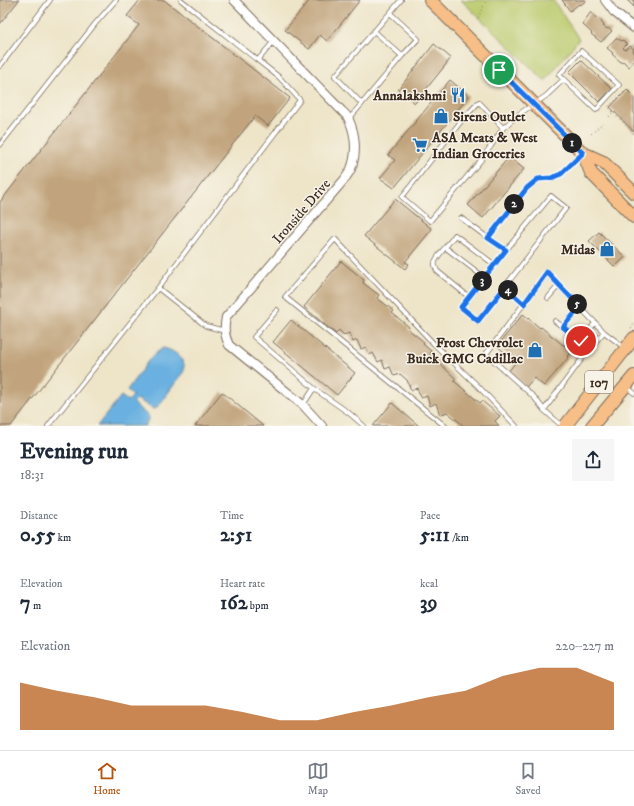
<!DOCTYPE html>
<html lang="en">
<head>
<meta charset="utf-8">
<style>
  body { margin:0; font-family:"IM FELL DW Pica",serif; background:#f6f6f7; color:#1f2937; height:100vh; display:flex; flex-direction:column; font-size:15px; white-space:nowrap }
  * { box-sizing:border-box; margin:0 }
  p { font-size:13px; color:#747a83 }
  .icon { flex:none; width:22px; height:22px; fill:none; stroke:currentColor; stroke-width:2; stroke-linecap:round; stroke-linejoin:round }
  .map { position:relative; height:426px; overflow:hidden }
  .details { display:flex; flex-direction:column; background:#fff; flex:1 }
  .details>* { flex:none }
  .pin { position:absolute; display:grid; place-items:center; width:34px; height:34px; color:#fff; margin:-17px; border:2px solid #fff; border-radius:50%; box-shadow:0 1px 4px #0007 }
  .km { position:absolute; width:20px; height:20px; margin:-10px; border-radius:50%; background:#222; color:#fff; font-size:11px; line-height:20px; text-align:center }
  .round { display:grid; place-items:center; flex:none; width:42px; height:42px; border-radius:0px; background:#f6f6f7 }
  .overview { display:flex; align-items:center; justify-content:space-between; height:68px; padding:0 20px }
  h1 { font-size:22px; font-weight:700; line-height:30px }
  .stats { display:grid; grid-template-columns:repeat(3,1fr); gap:6px; height:68px; padding:4px 20px }
  .stats div { display:grid; align-content:center }
  .stats b { font-size:20px; font-weight:700 }
  .stats small { font-size:11px; font-weight:400 }
  .stats p { font-size:11px }
  .chart { height:112px; padding:8px 20px }
  .chart p { display:flex; justify-content:space-between }
  .chart svg { width:100%; height:72px; margin-top:4px; fill:#b45309; opacity:.7 }
  .tabs { display:flex; justify-content:space-around; align-items:center; height:56px; border-top:1px solid #e0e1e3; background:#fff; font-size:11px; color:#747a83 }
  .tabs a { display:grid; justify-items:center; gap:2px }
  .tabs .active { color:#b45309 }
  .map>svg:first-child { display:block }
  .green { fill:#baca6c; stroke:#7a7a45 }
  .water { fill:#6ab1e1; stroke:#526e80 }
  .building { fill:#c1a47d }
  .lines { fill:none; stroke-linecap:round; stroke-linejoin:round }
  .lane-casing { stroke:#7a6b5a; stroke-width:5.5 }
  .street-casing { stroke:#7a6b5a; stroke-width:10 }
  .primary-casing { stroke:#7a6b5a; stroke-width:14 }
  .path { stroke:#7a6b5a; stroke-width:1; stroke-dasharray:1 3; stroke-linecap:butt }
  .lane { stroke:#fff; stroke-width:4 }
  .street { stroke:#fff; stroke-width:8 }
  .primary { stroke:#f7be87; stroke-width:12 }
  .route-casing { stroke:#fff; stroke-width:8 }
  .route { stroke:#1a73e8; stroke-width:5 }
  .labels { text-anchor:middle; stroke-width:3; stroke-linejoin:round; paint-order:stroke }
  .shield { fill:#f7f3e8; stroke:#73665b; stroke-width:1 }
  .shield-label { font-size:13px; font-weight:bold; fill:#3b2a1e }
  .poi-label { font-size:14px; font-weight:bold; fill:#3b2a1e; stroke:#f7f3e8; text-anchor:end }
  .street-label { font-size:14px; fill:#3b2a1e; stroke:#f7f3e8 }
</style>
</head>
<body>
<div class="map">
<svg width="634" height="426" viewBox="0 0 634 426">
  <rect width="100%" height="100%" fill="#f7f3e8"/>
  <filter id="ink" filterUnits="userSpaceOnUse"><feTurbulence type="fractalNoise" baseFrequency=".025" numOctaves="2"/><feDisplacementMap in="SourceGraphic" scale="8" xChannelSelector="R" yChannelSelector="G"/><feConvolveMatrix kernelMatrix="1 2 1 2 8 2 1 2 1" color-interpolation-filters="sRGB"/></filter>
  <filter id="wash" filterUnits="userSpaceOnUse"><feTurbulence type="fractalNoise" baseFrequency=".012" numOctaves="4" result="noise"/><feDisplacementMap in="SourceGraphic" scale="16" xChannelSelector="R" yChannelSelector="G"/><feGaussianBlur stdDeviation="0.9" result="paint"/><feColorMatrix in="noise" values="0 0 0 0 0 0 0 0 0 0 0 0 0 0 0 0 0 1.4 0 .05"/><feComposite in="paint" operator="in"/></filter>
  <g filter="url(#wash)">
    <rect width="100%" height="100%" fill="#eee5c9"/>
    <!-- green -->
    <path class="green" d="M461 0H553L579 39 545 81Z"/>
    <!-- water -->
    <path class="water" d="M163 348C171 349 182 356 184 364 184 365 184 370 184 371L157 408 153 409 137 399 133 403 149 417 145 426H97L121 396 128 401 133 396 127 390 151 357Z"/>
    <g id="blocks">
      <!-- building -->
      <path class="building" d="M0 0H19L0 24Z
        M140 0H164L290 98 268 126 255 116 11 426H0V202L139 25 127 16Z
        M310 0H360L327 41 320 35 309 49 285 30Z
        M562 0H585L586 1 580 5 579 4 570 11Z
        M627 0H634V7Z
        M591 12 597 19 598 18 602 21 601 22 604 25 603 26 607 29 608 28 612 31 601 42 591 34 592 33 582 24Z
        M616 38 622 41 623 40 627 44 623 48 625 50 630 46 634 49 633 51H634V61L629 67 623 61 622 63 612 54 613 53 607 48Z
        M434 44 451 58 415 103 398 90Z
        M581 60 612 89 599 102 569 72Z
        M450 80 469 96 394 188 380 178 395 160 388 155Z
        M627 90 634 97V132L610 107Z
        M509 157 524 169 483 218 468 205Z
        M395 199 432 229 405 262 409 264 405 269 364 236Z
        M599 232 625 257 615 267 589 241Z
        M341 261 364 280 363 283 379 295 377 298 394 311 392 313 409 327 408 329 424 342 423 344 431 351 430 354 456 379 454 381 480 403 482 401 500 416 495 421 499 426H464L447 412 440 415 436 403 430 406 427 396 421 398 417 388 411 390 407 380 400 374 394 376 390 367 385 369 382 360 378 362 373 353 369 355 366 347 361 349 357 340 353 342 349 333 344 335 339 330 336 334 304 307Z
        M523 314 540 328 541 327 563 345H565L572 352 568 356 569 357 544 386 534 378 526 387 508 372 515 363 513 361 514 360 497 346Z
        M291 320 355 373 337 395 273 342Z
        M222 392 263 426H195Z
        M392 403 419 426H373Z"/>
    </g>
  </g>
  <g filter="url(#ink)">
    <use href="#blocks" fill-opacity="0" stroke="#7a6b5a" stroke-width="1"/>
    <g class="lines">
      <!-- lane casing -->
      <g class="lane-casing">
        <path id="lane" d="M181 0 279 77 300 100 158 288 206 326 225 331
          M374 31 402 56
          M581 51 619 85 596 110 559 75Z
          M258 60 274 41
          M0 66 50 0
          M362 104 335 76 390 13
          M349 119 402 56 418 39 390 13 401 0
          M503 128 479 102 462 120 402 197 430 221 481 160 491 146 503 128 519 114 546 96 564 79
          M0 145 95 24 116 0
          M461 218 488 238 527 188 538 179 551 178 561 174 581 155
          M488 238 506 250C494 266 482 282 469 297L437 271C436 269 434 265 435 262 436 257 451 241 455 235L495 265
          M446 248 485 278
          M505 287 524 304
          M469 297 461 307 478 321 566 208 551 196 506 250
          M548 298 559 285
          M277 310 254 337 316 390 349 413 364 426
          M555 321 590 348
          M563 327 580 307
          M581 341 595 323
          M626 386 634 393
          M303 405 314 388
          M544 410 534 397 486 354 547 273 604 332
          M48 426 158 288
          M445 426 285 297 335 239 434 344 478 386 516 426
          M562 426 544 410 590 348 604 332 625 348"/>
      </g>
      <!-- street casing -->
      <g class="street-casing">
        <path id="street" d="M234 0 341 110C344 113 348 116 349 120 356 135 357 154 351 169 349 173 346 177 344 180L226 317C224 328 224 334 229 345L303 405 322 426
          M605 0 614 12 634 28"/>
      </g>
      <!-- primary casing -->
      <g class="primary-casing">
        <path id="primary" d="M430 0 583 153 603 162 634 193
          M583 153 591 173 634 217
          M565 426 634 338
          M592 426 634 376"/>
      </g>
      <!-- path -->
      <path class="path" d="M478 18 486 0
        M613 112 608 107 627 89 634 96
        M609 117 613 112 634 134
        M591 134 603 123
        M631 329 634 324"/>
      <!-- lane -->
      <use href="#lane" class="lane"/>
      <!-- street -->
      <use href="#street" class="street"/>
      <!-- primary -->
      <use href="#primary" class="primary"/>
    </g>
  </g>
  <g class="lines" filter="url(#ink)">
    <!-- route casing -->
    <g class="route-casing">
      <path id="route" d="M499 70 583 153 561 174 551 178 538 179 527 188 488 238 506 250 461 307 478 321 505 287 524 304 547 272 580 307 563 327 581 341"/>
    </g>
    <!-- route -->
    <use href="#route" class="route"/>
  </g>
  <!-- icons -->
  <defs>
    <g id="restaurant-bare" transform="scale(1.2)"><path d="M-5-6h1v4h1v-4h1v4h1v-4h1v5L-1.5 .5V6h-2V.5L-5-1ZM5-6V6H3V1.5H1.5Q1.5-4 5-6Z" fill="#1f6fb2" stroke="#f7f3e8" stroke-width="2.5" paint-order="stroke"/></g>
    <g id="shop-bare" transform="scale(1.2)"><path d="M-5-2.5h2.3a2.7 3.5 0 0 1 5.4 0H5L5.5 6h-11ZM-1.5-2.5h3a1.5 2.3 0 0 0-3 0Z" fill="#1f6fb2" stroke="#f7f3e8" stroke-width="2.5" paint-order="stroke"/></g>
    <g id="supermarket-bare" transform="scale(1.2)"><path d="M-6-5.5h2.5l.6 2H6L4.5 2H-2.5L-4.4-4H-6ZM-1.5 3.2a1.3 1.3 0 1 0 .1 0ZM3 3.2a1.3 1.3 0 1 0 .1 0Z" fill="#1f6fb2" stroke="#f7f3e8" stroke-width="2.5" paint-order="stroke"/></g>
  </defs>
  <g fill-rule="evenodd">
    <use href="#restaurant-bare" x="458" y="95"/>
    <use href="#shop-bare" x="441" y="116"/>
    <use href="#supermarket-bare" x="420" y="145"/>
    <use href="#shop-bare" x="607" y="249"/>
    <use href="#shop-bare" x="535" y="350"/>
  </g>
  <g class="labels">
    <!-- shield labels -->
    <rect class="shield" x="585" y="371" width="28" height="22" rx="3"/>
    <g class="shield-label">
      <text x="599" y="387">107</text>
    </g>
    <!-- poi labels -->
    <g class="poi-label">
      <text x="446" y="100">Annalakshmi</text>
      <text x="453" y="121" text-anchor="start">Sirens Outlet</text>
      <text x="432" y="142" text-anchor="start">ASA Meats &amp; West<tspan x="432" dy="16">Indian Groceries</tspan></text>
      <text x="595" y="254">Midas</text>
      <text x="523" y="347">Frost Chevrolet<tspan x="523" dy="16">Buick GMC Cadillac</tspan></text>
    </g>
    <!-- street labels -->
    <g class="street-label">
      <text transform="translate(301 211) rotate(-49)" y="5">Ironside Drive</text>
    </g>
  </g>
</svg>
<div class="pin" style="left:499px;top:70px;background:#1e9e55"><svg class="icon" aria-label="arrive" viewBox="0 0 24 24"><path d="M6 21V4h12l-3 4 3 4H6"/></svg></div>
<div class="pin" style="left:581px;top:341px;background:#d93025"><svg class="icon" aria-label="check" viewBox="0 0 24 24"><path d="M5 12l5 5 9-10"/></svg></div>
<b class="km" style="left:572px;top:143px">1</b>
<b class="km" style="left:514px;top:204px">2</b>
<b class="km" style="left:482px;top:281px">3</b>
<b class="km" style="left:508px;top:290px">4</b>
<b class="km" style="left:577px;top:304px">5</b>
</div>
<section class="details">
<div class="overview"><div><h1>Evening run</h1><p>18:31</p></div><a class="round"><svg class="icon" aria-label="share" viewBox="0 0 24 24"><path d="M12 15V3M7 8l5-5 5 5M5 13v7h14v-7"/></svg></a></div>
<div class="stats">
<div><p>Distance</p><b>0.55<small> km</small></b></div>
<div><p>Time</p><b>2:51</b></div>
<div><p>Pace</p><b>5:11<small> /km</small></b></div>
</div>
<div class="stats">
<div><p>Elevation</p><b>7<small> m</small></b></div>
<div><p>Heart rate</p><b>162<small> bpm</small></b></div>
<div><p>kcal</p><b>39</b></div>
</div>
<div class="chart"><p><span>Elevation</span>220–227 m</p>
<svg viewBox="0 0 160 44" preserveAspectRatio="none"><path d="M0 44V15L10 20L20 24L30 29L40 29L50 29L60 33L70 38L80 38L90 33L100 29L110 24L120 20L130 11L140 6L150 6L160 15V44z"/></svg>
</div>
</section>
<nav class="tabs">
<a class="active"><svg class="icon" aria-label="home" viewBox="0 0 24 24"><path d="M3 11l9-7 9 7M6 9v11h12V9"/></svg>Home</a>
<a><svg class="icon" aria-label="map" viewBox="0 0 24 24"><path d="M3 6l6-2 6 2 6-2v14l-6 2-6-2-6 2zM9 4v14M15 6v14"/></svg>Map</a>
<a><svg class="icon" aria-label="saved" viewBox="0 0 24 24"><path d="M7 4h10v16l-5-4-5 4z"/></svg>Saved</a>
</nav>
</body>
</html>
